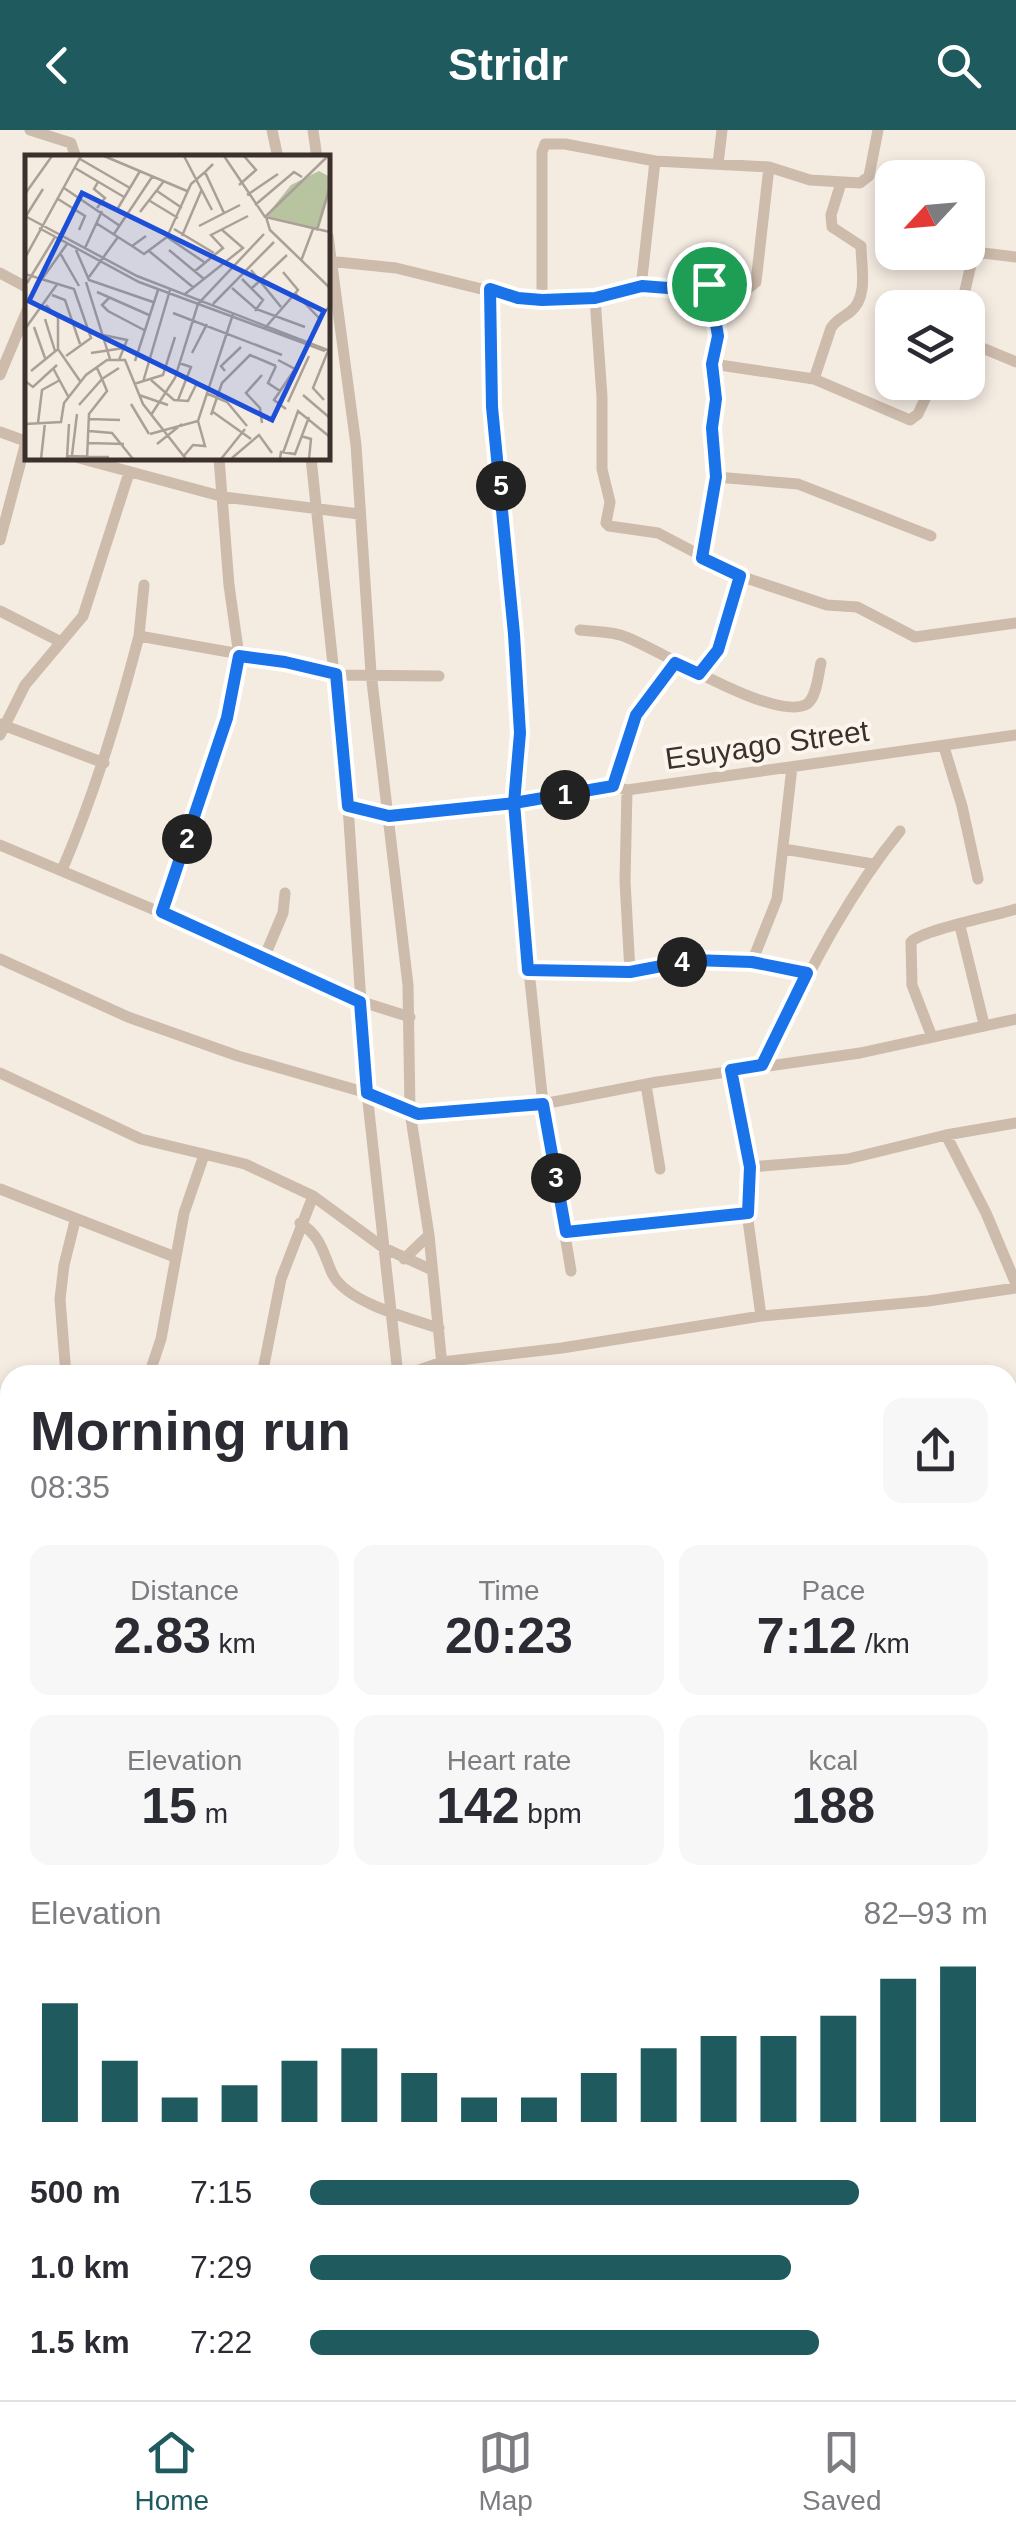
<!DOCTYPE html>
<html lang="en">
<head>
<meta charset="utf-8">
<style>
  body { margin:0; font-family:Arial,sans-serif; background:#f7f7f7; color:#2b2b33; height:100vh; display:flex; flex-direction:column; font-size:38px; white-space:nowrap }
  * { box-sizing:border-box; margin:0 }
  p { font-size:32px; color:#7c7c81 }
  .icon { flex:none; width:55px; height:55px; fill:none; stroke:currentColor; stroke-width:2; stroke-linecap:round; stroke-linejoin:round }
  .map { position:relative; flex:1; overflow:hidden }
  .side { position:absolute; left:0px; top:1235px; width:1018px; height:1035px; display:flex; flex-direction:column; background:#fff; border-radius:30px 30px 0 0; box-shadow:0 5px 15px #0003 }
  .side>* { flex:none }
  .needle { width:65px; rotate:244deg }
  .tools { position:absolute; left:875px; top:30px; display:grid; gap:20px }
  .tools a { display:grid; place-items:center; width:110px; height:110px; border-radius:20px; background:#fff; box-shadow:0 5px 15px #0003; font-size:50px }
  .pin { position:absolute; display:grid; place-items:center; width:85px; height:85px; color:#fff; margin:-42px; border:5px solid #fff; border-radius:50%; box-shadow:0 2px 10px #0007 }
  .km { position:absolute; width:50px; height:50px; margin:-25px; border-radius:50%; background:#222; color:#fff; font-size:28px; line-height:50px; text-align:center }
  .round { display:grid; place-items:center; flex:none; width:105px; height:105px; border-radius:20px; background:#f7f7f7 }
  .overview { display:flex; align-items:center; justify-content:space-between; height:170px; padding:0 30px }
  h1 { font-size:55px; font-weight:600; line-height:75px }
  .figures { display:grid; grid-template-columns:repeat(3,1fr); gap:15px; height:170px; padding:10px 30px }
  .figures div { display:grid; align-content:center; border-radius:20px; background:#f7f7f7; text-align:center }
  .figures b { font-size:50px; font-weight:600 }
  .figures small { font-size:28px; font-weight:400 }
  .figures p { font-size:28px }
  .chart { height:280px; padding:20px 30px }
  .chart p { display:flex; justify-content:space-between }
  .chart svg { width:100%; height:180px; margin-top:10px; stroke:#1f5a5e; stroke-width:6 }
  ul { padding:0 30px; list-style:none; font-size:32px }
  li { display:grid; grid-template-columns:160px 120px 1fr; align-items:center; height:75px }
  li i { height:25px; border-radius:12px; background:#1f5a5e }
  header { display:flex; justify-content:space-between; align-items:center; height:130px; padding:0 30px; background:#1f5a5e; color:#fff; font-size:45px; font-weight:600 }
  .menu { display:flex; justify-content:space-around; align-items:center; height:140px; border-top:2px solid #e1e1e2; background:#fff; font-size:28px; color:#7c7c81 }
  .menu a { display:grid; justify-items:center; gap:5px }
  .menu .active { color:#1f5a5e }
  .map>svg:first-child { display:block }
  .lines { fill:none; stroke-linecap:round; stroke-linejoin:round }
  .minor { stroke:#cdbbac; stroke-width:11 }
  .route-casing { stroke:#fff; stroke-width:20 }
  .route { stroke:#1a73e8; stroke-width:12 }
  .labels { text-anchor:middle; stroke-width:8; stroke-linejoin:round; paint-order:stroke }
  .street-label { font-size:30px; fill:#3b302b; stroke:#fbf5ee }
  .inset-road { fill:none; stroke:#aaa098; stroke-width:2.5 }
  .view { fill:#1d4ed8; fill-opacity:0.15; stroke:#1d4ed8; stroke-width:5 }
  .inset-edge { fill:none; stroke:#3b302b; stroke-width:5 }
</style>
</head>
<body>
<header><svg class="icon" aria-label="back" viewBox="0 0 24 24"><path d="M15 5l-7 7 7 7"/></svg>Stridr<svg class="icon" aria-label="search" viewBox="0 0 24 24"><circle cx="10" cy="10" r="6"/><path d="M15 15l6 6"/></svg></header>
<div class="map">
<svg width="1016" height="2270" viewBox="0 0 1016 2270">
  <rect width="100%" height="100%" fill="#f4ebe1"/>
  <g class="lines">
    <!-- minor -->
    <path class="minor" d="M30 0 71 13 76 28
      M272 0 278 28
      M313 0 317 28
      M718 34 722 0
      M328 106 356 315 371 543 408 855 410 982 429 1105 443 1245
      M328 131 396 138 518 168 542 170 595 168 641 157 669 158 686 152 745 161 756 152 769 37
      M0 143 28 158
      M641 157 655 31
      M490 159 488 206 492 277 508 423 520 603 514 673 519 745 543 974 571 1141
      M595 168 602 267V339L610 372 606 393 609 396 658 403 740 446 827 475 857 477 915 507 1016 493
      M542 170V22L545 14H565L655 31 769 37 810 50 860 53 869 46 878 0
      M961 178 972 130 983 123 1016 127
      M968 212 1016 232
      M713 234 814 249 910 290 918 284 933 252
      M0 245 28 178
      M814 249 831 198C837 189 842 188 850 182 869 168 861 136 861 116L832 97 831 85 841 53
      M0 302 28 312
      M79 328 224 367 359 384
      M311 328 348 676 367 963 398 1245
      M716 347 798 354 931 406
      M0 410 26 312
      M702 428 716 347 712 298 716 269 713 234 718 206 709 154
      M0 481 61 512
      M580 500C596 502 612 501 626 507 660 520 771 590 805 575 817 570 818 544 821 533
      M139 506 144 455
      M699 544C724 515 730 482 740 446
      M0 594 104 633
      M0 605 25 555 83 486 129 343
      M944 617 962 676 978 749
      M613 656 636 585 675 533
      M627 660 625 751 630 842
      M348 676 389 686 514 673 613 656 627 660 1016 605
      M0 715 162 783 340 865 410 887
      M784 719 873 734
      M62 740C95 663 118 586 139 506L285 532 334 545 439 546
      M162 783 227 588 239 526 229 455 219 328
      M960 796 984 894
      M264 828 283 783 285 763
      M0 829 128 887 238 926 367 963 418 984 543 974 657 952 860 923 1016 889
      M752 832 777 769 792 637
      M528 841 630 842 693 829 752 832 807 843
      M932 907 912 855 911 812C922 800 994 786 1016 779
      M762 935C804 854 842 772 900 701
      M731 941 750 1037 747 1083 761 1186
      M0 943 141 1009 245 1034 313 1066 384 1118 430 1139
      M646 955 660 1039
      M946 1005 986 1083 1016 1154
      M750 1037 848 1029 946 1005 1016 993
      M0 1059 175 1127
      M300 1093C322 1107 323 1124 333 1145 348 1173 411 1189 439 1198
      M566 1101 747 1083
      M404 1129 429 1105
      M66 1245 60 1169 64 1135 75 1091
      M149 1245 161 1209 184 1083 204 1025
      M262 1245 281 1149 313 1066
      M405 1245 442 1232 562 1218 761 1186 928 1171 1016 1158
      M1008 1273 1016 1272
      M1008 1377 1016 1376
      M0 1459 10 1462
      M1008 1582 1016 1575
      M1008 1728 1016 1715
      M0 1848H10
      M1008 1879 1016 1871
      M1008 2012 1016 2004
      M0 2090 10 2095
      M1008 2134H1016
      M800 2260 802 2270
      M39 2270 40 2260
      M149 2270 150 2260
      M288 2270 289 2260
      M393 2270V2260
      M438 2270V2260"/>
  </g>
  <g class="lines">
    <!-- route casing -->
    <g class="route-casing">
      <path id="route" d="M709 154 718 206 712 234 716 269 712 298 716 347 702 428 740 446 718 520 699 544 675 533 636 585 613 656 514 673 389 686 348 676 336 544 285 532 239 526 227 588 162 782 360 872 367 963 418 984 543 974 566 1102 748 1083 750 1037 731 940 762 935 807 843 752 832 693 830 630 842 528 840 514 673 520 603 514 504 492 277 490 159 518 168 542 170 595 168 642 156 668 158 686 152 709 154"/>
    </g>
    <!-- route -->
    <use href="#route" class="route"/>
  </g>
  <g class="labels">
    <!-- street labels -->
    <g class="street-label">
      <text transform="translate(767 615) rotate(-8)" y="10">Esuyago Street</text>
    </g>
  </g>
  <!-- overview -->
  <g transform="translate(25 25)">
    <rect width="305" height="305" fill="#f4ebe1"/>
    <path d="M294 16 305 22V38L293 76 241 61 266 30Z" fill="#b8c4a0"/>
    <path class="inset-road" d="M79 1 162 36M159 1 187 55M199 1 240 62 305 77M55 4 105 33M188 9 180 17 199 58M50 13 99 42M214 30 231 15 219 1M39 33 95 71M132 36 157 53M0 39 27 1M222 40 253 19M33 44 60 61 54 75M125 46 153 63M230 50 269 17 277 22M72 53 80 43 69 34 73 27M93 53 115 16M115 57 139 26M0 61 112 121 305 196M1 61 18 34M240 62 303 1M241 62 245 75 305 133M71 68 107 91 121 81M174 71 215 50M14 73 114 127 300 196M149 74 189 98M292 75 305 31M89 79 127 22M157 81 177 34M142 82 179 107M107 91 119 99 142 82 166 29 180 17M60 93 77 56M51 95 64 125 128 147M144 95 179 124M124 96 169 133M35 98 54 131M0 103 56 1M276 106 288 74M226 115 256 152M170 116 198 93 186 80 223 61M0 119 49 134 66 183 41 201M64 122 93 82M17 124 42 89M217 124 238 145 230 156M61 127 85 204M2 128 30 82M207 133 231 154 280 172M226 134 262 100M72 137 124 160M270 138 294 163 305 151M160 139 218 93 196 74M27 140 40 145 55 189M84 143 77 150 83 156 119 175M188 149 249 87M21 150 33 163V194M148 158 257 200M20 164 30 196M9 172 20 203M240 173 273 135 258 117M0 174 33 128M78 180 102 185 94 205M66 198 99 193M167 198 182 169M253 205 270 214 249 245 261 254M110 206 133 135M251 211 243 228 255 236M28 213 44 243M6 216 33 194 55 226M200 216 196 211 216 192M126 225 149 245 163 246 171 230M0 226 8 232 32 210M118 227 145 135M109 229 138 220 150 182M181 238 202 247 222 271M114 240 143 250M278 240 305 263M153 245 166 212 154 208M299 245 288 233 303 196M263 247 284 201M106 249 124 279M54 250 77 224 72 213M188 257 226 284M126 260 150 223 173 149 239 79M186 260 197 228 225 200 251 211M64 264 95 265M13 268 17 235 35 225M237 268 235 253 221 238 237 220M0 269 36 267 39 248 61 220 82 205H100L118 249 161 304M64 276 87 278 108 304M125 279 173 266 208 159M276 281 286 284 284 304M63 288 99 289M132 289 157 269M258 298 273 256 305 282M47 300 52 259M42 301 84 302M158 302 168 290 180 291 173 266M42 303 44 269M207 303 234 280 247 298M16 304 20 268M62 304 64 259 82 236 77 224 94 213M196 304 220 274M255 304 256 297 270 299 284 262"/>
    <path class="view" d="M57 38 299 156 247 265 4 146Z"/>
    <rect width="305" height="305" class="inset-edge"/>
  </g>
</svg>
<div class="tools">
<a><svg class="needle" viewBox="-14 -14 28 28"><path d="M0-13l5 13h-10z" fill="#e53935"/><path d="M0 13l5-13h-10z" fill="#7c7c81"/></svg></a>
<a><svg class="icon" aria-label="layers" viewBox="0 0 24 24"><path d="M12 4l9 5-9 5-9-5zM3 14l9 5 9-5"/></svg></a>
</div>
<div class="pin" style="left:709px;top:154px;background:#1e9e55"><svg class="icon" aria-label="arrive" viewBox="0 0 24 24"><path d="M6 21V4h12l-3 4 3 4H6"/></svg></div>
<b class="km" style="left:565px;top:665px">1</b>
<b class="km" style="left:187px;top:709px">2</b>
<b class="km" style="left:556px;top:1048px">3</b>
<b class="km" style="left:682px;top:832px">4</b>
<b class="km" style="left:501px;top:356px">5</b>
<section class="side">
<div class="overview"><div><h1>Morning run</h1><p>08:35</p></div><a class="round"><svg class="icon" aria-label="share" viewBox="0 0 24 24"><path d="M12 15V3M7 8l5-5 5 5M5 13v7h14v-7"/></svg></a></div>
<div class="figures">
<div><p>Distance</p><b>2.83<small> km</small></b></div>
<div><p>Time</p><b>20:23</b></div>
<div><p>Pace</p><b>7:12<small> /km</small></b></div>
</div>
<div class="figures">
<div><p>Elevation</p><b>15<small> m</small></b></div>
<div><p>Heart rate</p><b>142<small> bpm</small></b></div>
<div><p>kcal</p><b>188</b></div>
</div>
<div class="chart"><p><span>Elevation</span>82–93 m</p>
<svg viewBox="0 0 160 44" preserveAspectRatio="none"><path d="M5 44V15M15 44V29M25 44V38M35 44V35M45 44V29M55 44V26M65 44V32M75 44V38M85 44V38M95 44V32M105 44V26M115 44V23M125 44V23M135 44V18M145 44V9M155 44V6"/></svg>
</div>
<ul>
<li><b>500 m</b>7:15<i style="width:81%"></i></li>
<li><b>1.0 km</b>7:29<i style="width:71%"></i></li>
<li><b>1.5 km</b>7:22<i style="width:75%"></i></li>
</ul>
</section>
</div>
<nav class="menu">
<a class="active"><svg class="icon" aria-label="home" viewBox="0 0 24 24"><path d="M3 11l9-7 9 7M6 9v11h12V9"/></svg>Home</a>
<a><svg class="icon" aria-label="map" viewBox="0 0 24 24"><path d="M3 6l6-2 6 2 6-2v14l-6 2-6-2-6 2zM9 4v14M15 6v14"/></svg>Map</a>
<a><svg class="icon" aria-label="saved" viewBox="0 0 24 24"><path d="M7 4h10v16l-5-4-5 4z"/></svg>Saved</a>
</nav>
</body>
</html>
